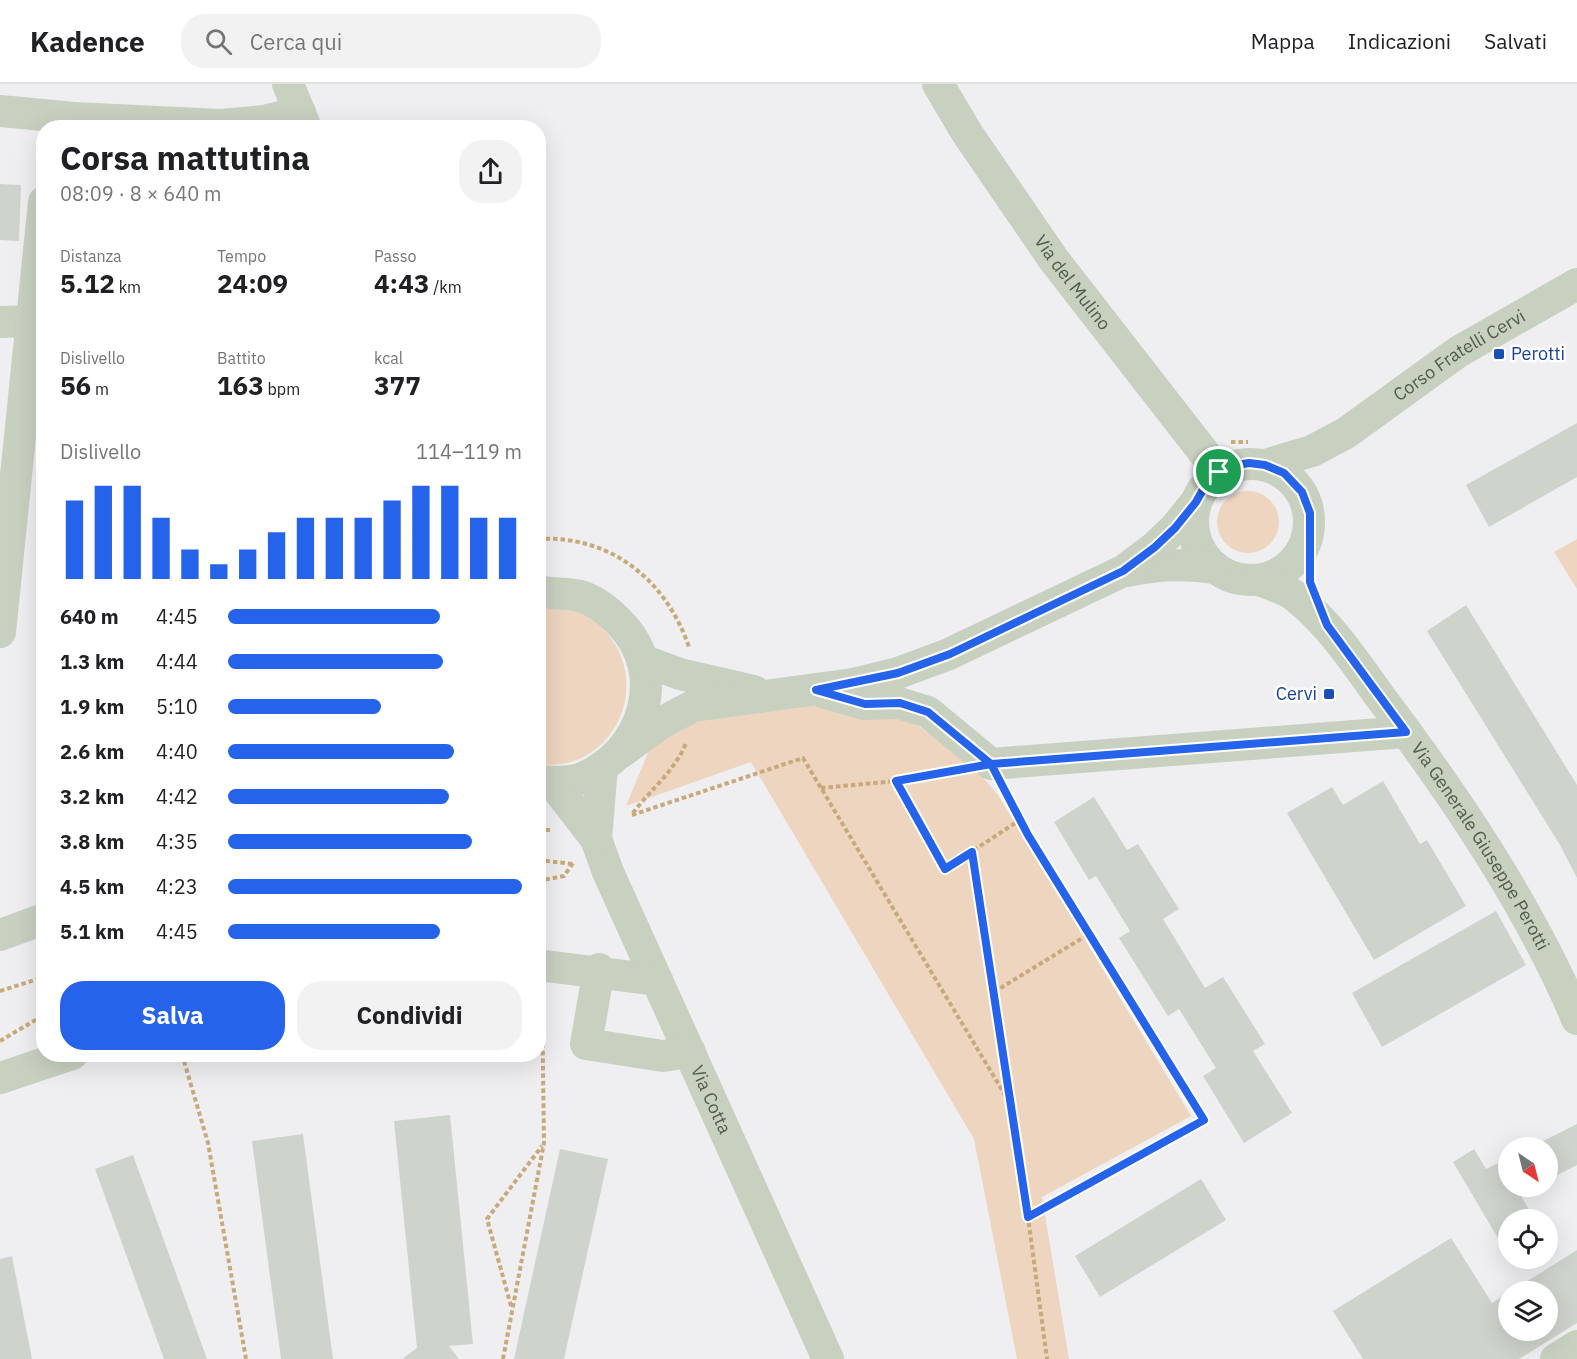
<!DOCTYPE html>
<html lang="it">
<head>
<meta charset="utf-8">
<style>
  body { margin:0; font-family:"IBM Plex Sans",sans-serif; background:#f2f2f2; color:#202124; height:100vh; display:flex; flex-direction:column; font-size:22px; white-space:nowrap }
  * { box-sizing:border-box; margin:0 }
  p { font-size:20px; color:#757577 }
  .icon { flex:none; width:33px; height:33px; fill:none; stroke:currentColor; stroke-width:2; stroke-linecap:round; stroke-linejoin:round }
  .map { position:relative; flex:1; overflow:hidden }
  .details { position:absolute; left:36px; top:36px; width:510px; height:942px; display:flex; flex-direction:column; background:#fff; border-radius:24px; box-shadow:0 6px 24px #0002 }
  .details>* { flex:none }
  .needle { width:39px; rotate:145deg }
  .controls { position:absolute; left:1498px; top:1053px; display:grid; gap:12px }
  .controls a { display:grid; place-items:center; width:60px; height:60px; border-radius:50%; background:#fff; box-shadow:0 6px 24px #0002; font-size:30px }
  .pin { position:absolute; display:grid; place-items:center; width:51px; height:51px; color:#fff; margin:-26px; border:3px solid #fff; border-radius:50%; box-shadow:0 2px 6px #0007 }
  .round { display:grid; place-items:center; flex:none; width:63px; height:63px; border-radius:24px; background:#f2f2f2 }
  .summary { display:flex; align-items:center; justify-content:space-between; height:102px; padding:0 24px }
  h1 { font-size:33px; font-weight:800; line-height:45px }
  .metrics { display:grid; grid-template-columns:repeat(3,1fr); gap:9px; height:102px; padding:6px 24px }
  .metrics div { display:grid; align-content:center }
  .metrics b { font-size:26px; font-weight:800 }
  .metrics small { font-size:16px; font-weight:400 }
  .metrics p { font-size:16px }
  .chart { height:168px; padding:12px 24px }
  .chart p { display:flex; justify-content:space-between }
  .chart svg { width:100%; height:108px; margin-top:6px; stroke:#2563eb; stroke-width:6 }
  .primary-button { display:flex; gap:12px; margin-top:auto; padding:12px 24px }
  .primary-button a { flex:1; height:69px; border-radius:24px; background:#2563eb; color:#fff; font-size:24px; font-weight:800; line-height:69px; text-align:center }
  .primary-button a+a { background:#f2f2f2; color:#202124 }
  ul { padding:0 24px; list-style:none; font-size:20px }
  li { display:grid; grid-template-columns:96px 72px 1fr; align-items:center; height:45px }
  li i { height:15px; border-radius:8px; background:#2563eb }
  header { display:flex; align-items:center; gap:36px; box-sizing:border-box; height:84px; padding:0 30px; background:#fff; border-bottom:2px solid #e0e0e0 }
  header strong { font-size:28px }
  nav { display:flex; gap:33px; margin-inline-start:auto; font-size:21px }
  .search { width:420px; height:54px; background:#f2f2f2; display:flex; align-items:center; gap:15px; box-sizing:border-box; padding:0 21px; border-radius:24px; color:#757577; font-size:22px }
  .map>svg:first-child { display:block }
  .green { fill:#edd5c0 }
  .building { fill:#ced3cc }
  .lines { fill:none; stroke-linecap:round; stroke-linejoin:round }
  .path { stroke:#c9a97a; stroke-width:4; stroke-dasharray:4.5 3; stroke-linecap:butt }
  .minor { stroke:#c8d0c0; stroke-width:32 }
  .route-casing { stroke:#fff; stroke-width:12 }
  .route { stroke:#2563eb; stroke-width:8 }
  .transit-dot { fill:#1a4fb4; stroke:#fff; stroke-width:2 }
  .labels { text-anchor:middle; stroke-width:5; stroke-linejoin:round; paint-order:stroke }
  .street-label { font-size:18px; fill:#515c48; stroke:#fff }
  .transit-label { font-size:18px; fill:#164399; stroke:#fff; text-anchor:start }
</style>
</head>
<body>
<header>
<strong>Kadence</strong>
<div class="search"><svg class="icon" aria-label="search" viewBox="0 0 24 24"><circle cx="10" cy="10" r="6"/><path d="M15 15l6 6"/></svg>Cerca qui</div>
<nav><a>Mappa</a><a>Indicazioni</a><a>Salvati</a></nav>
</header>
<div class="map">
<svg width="1577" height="1275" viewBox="0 0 1577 1275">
  <rect width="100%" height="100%" fill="#efeff2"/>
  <!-- green -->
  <path class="green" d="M1217 438a31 31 0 1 1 62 0a31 31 0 1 1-62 0Z
    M1577 455V505L1554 468Z
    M538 524C549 524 561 523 571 525 582 528 594 536 602 544 656 597 614 690 539 680Z
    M810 618 904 632 968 676 998 711 1191 1032 1042 1113 1069 1275H1017L974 1055 751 678 626 722 654 654 714 628Z"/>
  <!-- building -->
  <path class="building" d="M0 100 21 101 19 157 0 156Z
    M1577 339V393L1489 443 1466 401Z
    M1466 521 1577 701V794L1560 761 1427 547Z
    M1383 697 1420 760 1427 756 1466 822 1374 876 1287 729 1332 703 1343 721Z
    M1094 713 1127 766 1138 760 1179 825 1163 835 1205 904 1223 893 1265 960 1253 967 1292 1029 1244 1059 1203 992 1216 984 1179 925 1168 932 1119 854 1130 847 1096 792 1089 796 1054 738Z
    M1496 827 1526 881 1382 963 1352 909Z
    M450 1031 473 1260 449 1262 459 1275H402L417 1264 394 1037Z
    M1577 1040V1081L1548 1096V1064H1529Z
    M303 1050 333 1275H281L252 1057Z
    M560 1065 608 1075 564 1275H514Z
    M1474 1065 1486 1085 1509 1074V1102H1535L1520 1110 1535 1136H1509V1173L1453 1078Z
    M133 1071 207 1275H164L95 1085Z
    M1201 1095 1226 1136 1100 1213 1075 1172Z
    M1451 1154 1492 1219 1509 1208V1246H1548V1208H1510L1577 1166V1239L1519 1275H1363L1333 1227Z
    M12 1172 32 1275H0V1175Z"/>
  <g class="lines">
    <!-- path -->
    <path class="path" d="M1231 358H1248
      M538 455C611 451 666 496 689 563
      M896 697 945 785 1020 736
      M821 704 896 697 952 687
      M1005 708 1028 751 1204 1036 1028 1133
      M633 729C650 706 675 687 686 659
      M632 731 803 674 1011 1021
      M538 746H553
      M972 768 1028 1133 1047 1275
      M538 776 573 780
      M538 797 564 792 573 779
      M0 907 44 893
      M994 908 1089 850
      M0 957 44 931
      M182 970 208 1059 246 1275
      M511 1222 487 1135 542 1062
      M503 1275 544 1059 542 909"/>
    <!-- minor -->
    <g class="minor">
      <path d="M288 0 306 44"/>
      <path id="s1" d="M938 0 967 49 1054 176 1219 388"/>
      <path d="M0 27 74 34 220 41 264 37 300 28"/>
      <path d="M0 238 32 237"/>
      <circle cx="1251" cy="438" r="58"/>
      <path id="s2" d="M1265 381 1312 367 1346 349 1458 268 1577 200"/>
      <path d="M1127 487C1159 481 1182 479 1214 484"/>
      <path id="s3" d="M1259 496C1271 501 1286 505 1296 513 1331 541 1355 578 1381 614 1455 712 1529 821 1577 935"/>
      <path d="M538 510 543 508C555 510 569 509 580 512 594 516 608 527 618 537 670 588 645 669 580 695 568 699 551 698 538 697"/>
      <path d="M0 548 44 118"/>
      <path d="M642 576 680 590 754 607"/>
      <path d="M826 609 865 620 899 619 928 628 991 680 1406 648"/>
      <path d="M620 669 661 639 693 622 853 600 898 589 949 570 1123 487 1155 463 1175 444 1196 418"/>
      <path id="s4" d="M552 698 596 755 608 788 828 1275"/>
      <path d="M596 755 602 683"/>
      <path d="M0 851 44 835"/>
      <path d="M538 881 657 896"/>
      <path d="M599 885 586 960 663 972 690 968"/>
      <path d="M0 994 72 970"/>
      <path d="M1556 1275 1577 1262"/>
    </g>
  </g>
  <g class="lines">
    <!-- route casing -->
    <g class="route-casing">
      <path id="route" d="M1219 388 1205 402 1196 418 1175 444 1155 463 1123 487 950 570 898 589 816 606 865 620 900 619 928 628 991 680 1028 751 1204 1036 1028 1133 972 768 945 785 896 697 991 680 1406 648 1327 541 1310 498V429L1302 408 1284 389 1265 381 1249 379 1237 381 1219 388"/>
    </g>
    <!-- route -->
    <use href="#route" class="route"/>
  </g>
  <!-- markers -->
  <g class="transit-dot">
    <rect x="1493" y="264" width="12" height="12" rx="3"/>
    <rect x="1323" y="604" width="12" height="12" rx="3"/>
  </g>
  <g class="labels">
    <!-- street labels -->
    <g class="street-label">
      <text dy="6" stroke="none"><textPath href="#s1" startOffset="240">Via del Mulino</textPath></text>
      <text dy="6" stroke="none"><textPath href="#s2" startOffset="225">Corso Fratelli Cervi</textPath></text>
      <text dy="6" stroke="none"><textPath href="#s3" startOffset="352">Via Generale Giuseppe Perotti</textPath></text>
      <text dy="6" stroke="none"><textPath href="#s4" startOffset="357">Via Cotta</textPath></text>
    </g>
    <!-- transit labels -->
    <g class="transit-label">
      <text x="1511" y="276">Perotti</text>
      <text x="1317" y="616" text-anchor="end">Cervi</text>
    </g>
  </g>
</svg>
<div class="controls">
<a><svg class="needle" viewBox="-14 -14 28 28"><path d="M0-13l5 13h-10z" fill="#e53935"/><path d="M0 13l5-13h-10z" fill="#757577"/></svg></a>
<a><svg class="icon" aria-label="locate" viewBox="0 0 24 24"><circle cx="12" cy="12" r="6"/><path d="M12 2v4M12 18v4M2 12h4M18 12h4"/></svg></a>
<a><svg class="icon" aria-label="layers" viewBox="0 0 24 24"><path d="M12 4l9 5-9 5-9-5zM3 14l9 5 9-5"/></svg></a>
</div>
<div class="pin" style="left:1219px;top:388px;background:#1e9e55"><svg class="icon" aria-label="arrive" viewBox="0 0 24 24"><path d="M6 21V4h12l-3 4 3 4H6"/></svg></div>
<section class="details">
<div class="summary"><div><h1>Corsa mattutina</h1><p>08:09 · 8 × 640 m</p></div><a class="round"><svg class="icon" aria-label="share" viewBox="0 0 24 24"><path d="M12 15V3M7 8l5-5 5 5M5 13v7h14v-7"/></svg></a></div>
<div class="metrics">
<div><p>Distanza</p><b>5.12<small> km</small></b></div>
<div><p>Tempo</p><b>24:09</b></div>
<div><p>Passo</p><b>4:43<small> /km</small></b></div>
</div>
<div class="metrics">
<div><p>Dislivello</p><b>56<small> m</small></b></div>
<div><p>Battito</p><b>163<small> bpm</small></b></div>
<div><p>kcal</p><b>377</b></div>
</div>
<div class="chart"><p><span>Dislivello</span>114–119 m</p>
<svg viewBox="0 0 160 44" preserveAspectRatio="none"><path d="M5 44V12M15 44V6M25 44V6M35 44V19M45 44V32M55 44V38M65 44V32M75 44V25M85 44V19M95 44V19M105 44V19M115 44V12M125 44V6M135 44V6M145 44V19M155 44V19"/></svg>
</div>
<ul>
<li><b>640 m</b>4:45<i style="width:72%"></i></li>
<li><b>1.3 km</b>4:44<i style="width:73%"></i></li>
<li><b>1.9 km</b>5:10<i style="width:52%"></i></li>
<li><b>2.6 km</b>4:40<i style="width:77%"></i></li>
<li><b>3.2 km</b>4:42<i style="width:75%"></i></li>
<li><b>3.8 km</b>4:35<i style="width:83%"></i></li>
<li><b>4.5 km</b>4:23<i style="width:100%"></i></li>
<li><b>5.1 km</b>4:45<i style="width:72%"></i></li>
</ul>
<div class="primary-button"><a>Salva</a><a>Condividi</a></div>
</section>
</div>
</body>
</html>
